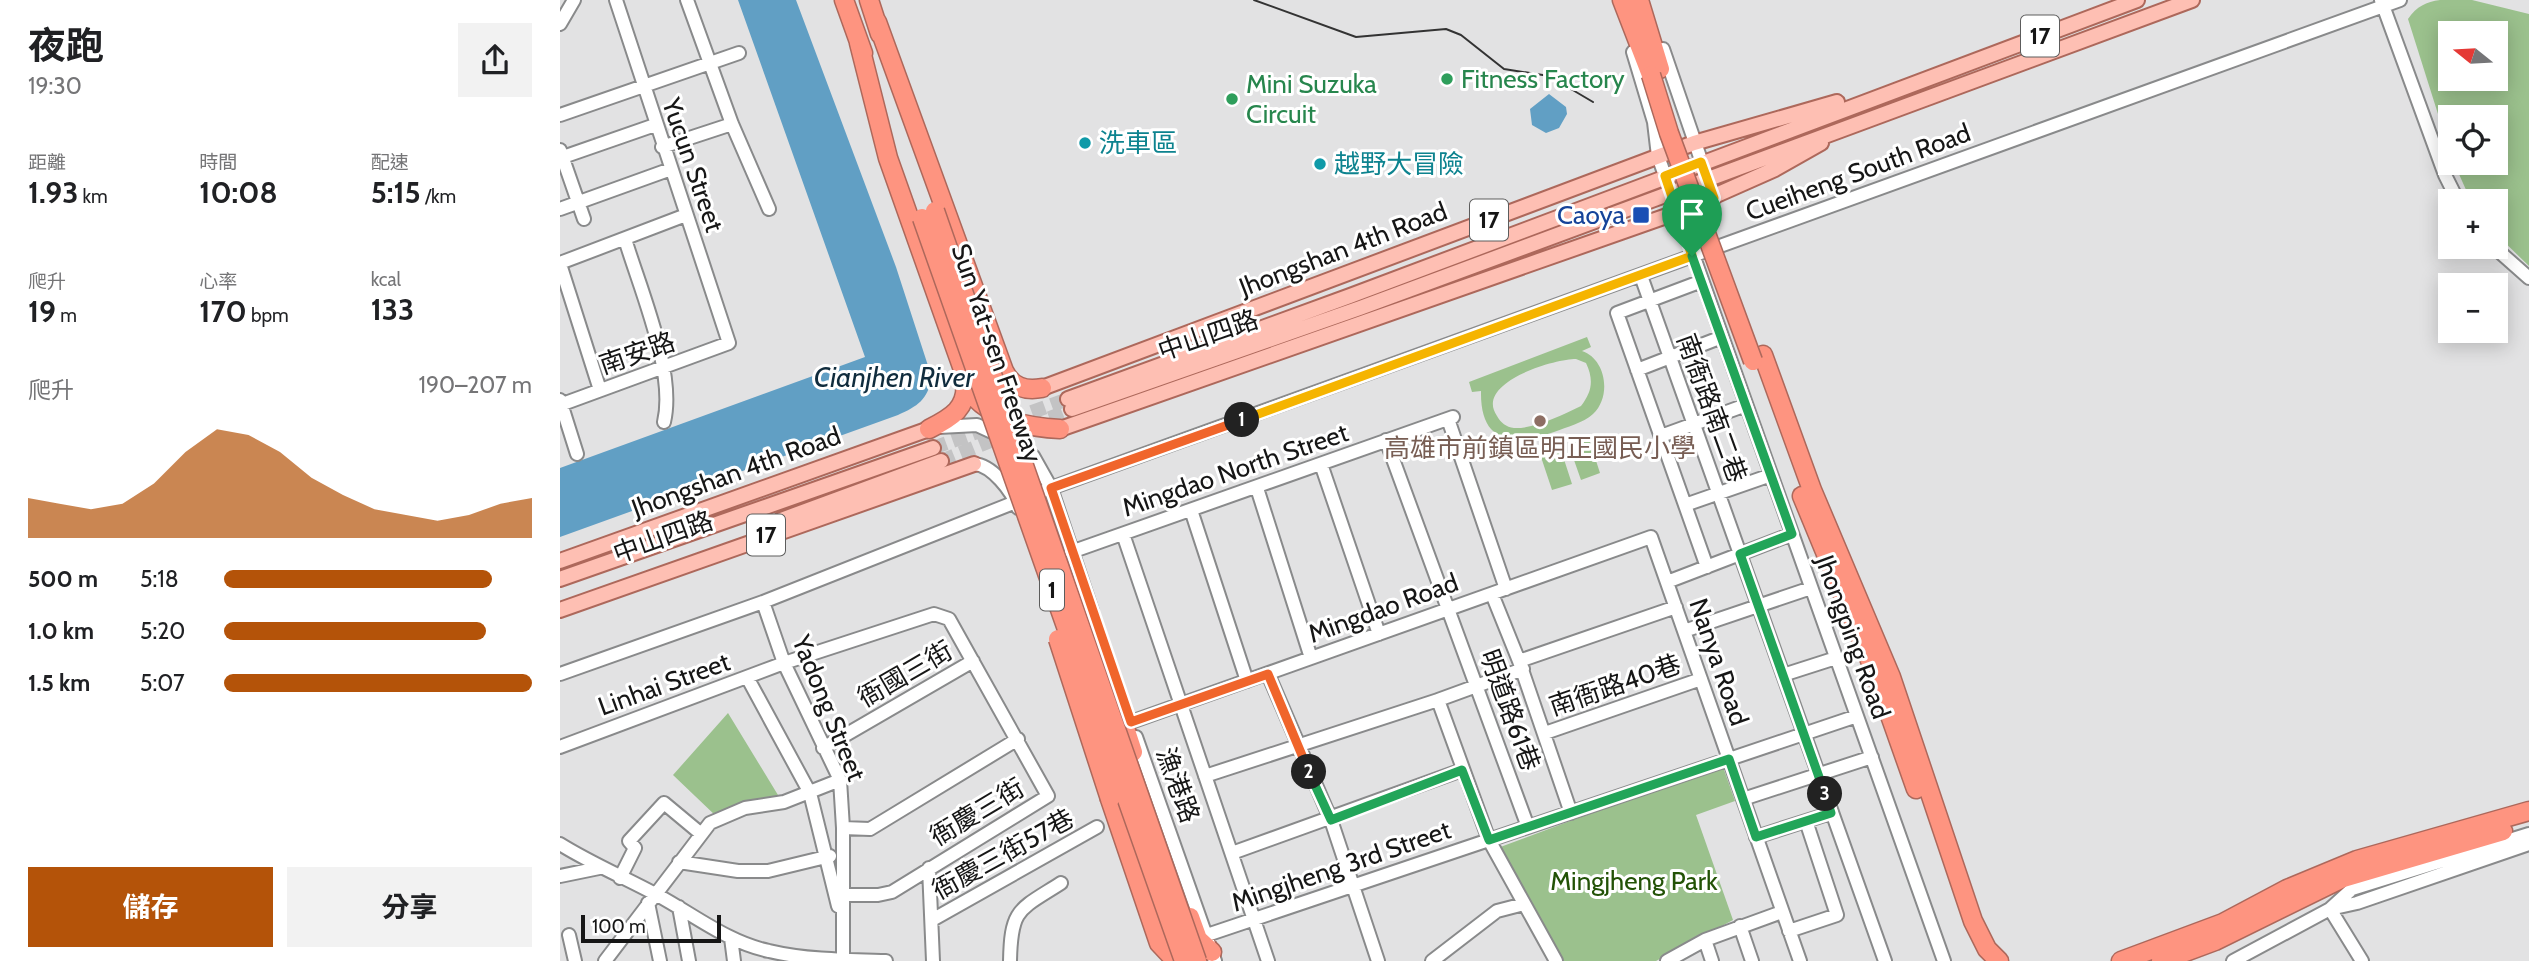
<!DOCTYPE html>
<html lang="zh-TW">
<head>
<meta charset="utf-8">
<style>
  body { margin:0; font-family:Cabin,"Noto Sans TC",sans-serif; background:#f2f2f2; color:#202124; height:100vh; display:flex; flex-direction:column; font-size:26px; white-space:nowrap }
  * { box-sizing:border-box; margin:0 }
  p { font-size:23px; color:#757577 }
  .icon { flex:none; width:38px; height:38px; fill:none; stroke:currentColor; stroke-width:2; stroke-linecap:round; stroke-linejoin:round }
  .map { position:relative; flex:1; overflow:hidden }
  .drawer { display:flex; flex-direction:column; background:#fff; width:560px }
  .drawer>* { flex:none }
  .needle { width:46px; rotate:288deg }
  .fabs { position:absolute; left:1878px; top:21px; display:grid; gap:14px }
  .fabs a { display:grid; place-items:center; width:70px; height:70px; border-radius:0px; background:#fff; box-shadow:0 4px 18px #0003; font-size:35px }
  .scale { position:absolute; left:21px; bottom:18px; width:140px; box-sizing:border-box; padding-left:7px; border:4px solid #161616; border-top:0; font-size:19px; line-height:24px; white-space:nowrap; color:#161616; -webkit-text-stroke:5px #fff; paint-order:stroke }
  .pin { position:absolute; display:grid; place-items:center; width:60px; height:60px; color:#fff; margin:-72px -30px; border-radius:50% 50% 50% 0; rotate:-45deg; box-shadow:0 0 7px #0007 }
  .pin .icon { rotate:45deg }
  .km { position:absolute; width:35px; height:35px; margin:-18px; border-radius:50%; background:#222; color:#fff; font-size:19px; line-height:35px; text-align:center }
  .round { display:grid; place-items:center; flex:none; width:74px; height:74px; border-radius:0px; background:#f2f2f2 }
  .overview { display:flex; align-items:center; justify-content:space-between; height:119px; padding:0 28px }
  h1 { font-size:38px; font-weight:700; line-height:52px }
  .metrics { display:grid; grid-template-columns:repeat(3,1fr); gap:10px; height:119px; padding:7px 28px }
  .metrics div { display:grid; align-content:center }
  .metrics b { font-size:30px; font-weight:700 }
  .metrics small { font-size:19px; font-weight:400 }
  .metrics p { font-size:19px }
  .chart { height:196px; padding:14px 28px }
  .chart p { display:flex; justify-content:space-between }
  .chart svg { width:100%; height:126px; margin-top:7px; fill:#b45309; opacity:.7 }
  .cta { display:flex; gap:14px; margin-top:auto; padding:14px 28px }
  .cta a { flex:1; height:80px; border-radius:0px; background:#b45309; color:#fff; font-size:28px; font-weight:700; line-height:80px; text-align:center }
  .cta a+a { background:#f2f2f2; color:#202124 }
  ul { padding:0 28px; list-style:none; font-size:23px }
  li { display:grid; grid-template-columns:112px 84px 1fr; align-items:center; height:52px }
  li i { height:18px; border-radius:9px; background:#b45309 }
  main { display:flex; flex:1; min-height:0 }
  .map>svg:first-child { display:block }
  .green { fill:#9bc18d; fill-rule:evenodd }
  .water { fill:#619fc4 }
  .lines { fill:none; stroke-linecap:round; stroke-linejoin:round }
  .major-tunnel { stroke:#c3c3c4; stroke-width:14; stroke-dasharray:14 7; stroke-linecap:butt }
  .minor-casing { stroke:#898a8b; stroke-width:16 }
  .major-casing { stroke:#ad685b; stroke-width:18 }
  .highway-casing { stroke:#ad685b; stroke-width:21 }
  .minor { stroke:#fff; stroke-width:12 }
  .major { stroke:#febfb3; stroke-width:14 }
  .highway { stroke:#fe9480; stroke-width:18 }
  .tram { stroke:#333; stroke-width:2 }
  .highway-bridge-casing { stroke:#ad685b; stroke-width:21; stroke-linecap:butt }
  .highway-bridge { stroke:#fe9480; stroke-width:18 }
  .split-1-casing { stroke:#fff; stroke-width:14 }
  .split-2-casing { stroke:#fff; stroke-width:14 }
  .split-3-casing { stroke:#fff; stroke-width:14 }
  .split-4-casing { stroke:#fff; stroke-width:14 }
  .split-1 { stroke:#f5b400; stroke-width:9 }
  .split-2 { stroke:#f0652b; stroke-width:9 }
  .split-3 { stroke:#22a559; stroke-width:9 }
  .split-4 { stroke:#22a559; stroke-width:9 }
  .leisure-dot { fill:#2e9e5b; stroke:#fff; stroke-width:2.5 }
  .culture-dot { fill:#0f9aa8; stroke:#fff; stroke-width:2.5 }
  .transit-dot { fill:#1a4fb4; stroke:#fff; stroke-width:2.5 }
  .education-dot { fill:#8d6e63; stroke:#fff; stroke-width:2.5 }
  .labels { text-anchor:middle; stroke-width:6; stroke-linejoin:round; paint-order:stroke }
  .shield { fill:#fff; stroke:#5c5c5c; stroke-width:2 }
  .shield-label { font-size:24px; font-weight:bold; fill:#161616 }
  .leisure-label { font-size:26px; fill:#27864d; stroke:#fff; text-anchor:start }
  .culture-label { font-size:26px; fill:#0d838f; stroke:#fff; text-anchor:start }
  .street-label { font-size:26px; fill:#161616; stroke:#fff }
  .transit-label { font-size:26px; fill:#164399; stroke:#fff; text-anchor:end }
  .education-label { font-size:26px; fill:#785e54; stroke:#fff }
  .park-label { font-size:26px; fill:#225206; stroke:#fff }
  .water-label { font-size:28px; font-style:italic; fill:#102c3d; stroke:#fff }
</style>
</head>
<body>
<main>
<section class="drawer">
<div class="overview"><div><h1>夜跑</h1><p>19:30</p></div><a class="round"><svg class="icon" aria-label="share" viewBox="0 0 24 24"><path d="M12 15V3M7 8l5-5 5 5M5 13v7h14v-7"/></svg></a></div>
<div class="metrics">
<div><p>距離</p><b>1.93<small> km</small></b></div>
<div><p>時間</p><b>10:08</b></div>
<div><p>配速</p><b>5:15<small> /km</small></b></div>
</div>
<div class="metrics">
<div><p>爬升</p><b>19<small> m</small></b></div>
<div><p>心率</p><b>170<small> bpm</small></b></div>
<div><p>kcal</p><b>133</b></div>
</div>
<div class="chart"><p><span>爬升</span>190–207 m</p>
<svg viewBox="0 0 160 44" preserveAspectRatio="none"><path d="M0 44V30L10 32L20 34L30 32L40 25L50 14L60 6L70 8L80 14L90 23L100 29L110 34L120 36L130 38L140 36L150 32L160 30V44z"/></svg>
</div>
<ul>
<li><b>500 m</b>5:18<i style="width:87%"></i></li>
<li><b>1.0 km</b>5:20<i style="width:85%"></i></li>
<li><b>1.5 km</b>5:07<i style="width:100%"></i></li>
</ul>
<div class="cta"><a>儲存</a><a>分享</a></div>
</section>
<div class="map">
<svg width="1969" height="961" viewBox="0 0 1969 961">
  <rect width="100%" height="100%" fill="#e2e2e3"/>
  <!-- green -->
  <path class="green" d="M1880 0H1912L1969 14V266L1936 234V201H1911L1894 163H1936V117H1890V152L1848 19C1857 6 1866 2 1880 0ZM1936 33V79H1890V33Z
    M1027 337 1031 347 1022 351C1046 359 1052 396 1033 414 1023 423 1007 427 994 432 953 446 920 444 921 391L912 392 909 382ZM1016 359 1026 363C1034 380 1032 392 1021 406 1002 415 975 429 954 428 946 427 941 423 937 416 914 383 993 359 1016 359Z
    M1028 436 1040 473 1021 480 1008 443Z
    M1000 447 1012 484 992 490 980 454Z
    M168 713 221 800 157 817 113 775Z
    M1162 764 1175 801 1136 815 1173 920 1096 961H1000L935 849Z"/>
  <!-- water -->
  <path class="water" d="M178 0H236L336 267 372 378C367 400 358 406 338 415L0 537V468L305 357Z
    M989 94 1006 107 1007 114 999 128 986 133 972 125 970 109Z"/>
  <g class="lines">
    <!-- major-tunnel -->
    <path class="major-tunnel" d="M470 426 512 409
      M373 448 508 399
      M381 461 448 434"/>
    <!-- minor casing -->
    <g class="minor-casing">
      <path id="minor" d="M127 0 172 124 209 209
        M1821 0 1885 175 1898 201
        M0 24 14 0
        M1103 49 1154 198 1141 230
        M1073 52 1094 122 1098 156 1384 961
        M0 115 179 53
        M102 147 172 124
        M0 150 24 219
        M0 158 95 125
        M0 209 111 169
        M65 239C80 289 116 372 104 422
        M1934 247 1969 278
        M0 263 126 215
        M0 264 40 390
        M1081 276 1325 961
        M1142 281 1057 313 1147 567
        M1077 370 1162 337
        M0 400 17 454
        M0 405 169 343 56 0
        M888 419 946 589
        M379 427 417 425 460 445 473 456 491 488 532 611
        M1101 436 1186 405
        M826 440 968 827
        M414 464C432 465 452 491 458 508
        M761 464 819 634
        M697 488 751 658
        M1125 505 1211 475
        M631 510 687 681
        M563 534 708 961
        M511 552 893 417
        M1107 582 1232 534
        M932 594 959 661
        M203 602 224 663 280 780 283 828V961
        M1124 631 1251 588
        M0 674 203 602 491 488 1840 0
        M708 674 771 820 818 961
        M1223 675 1276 658
        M187 677 250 793 278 906
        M878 700 963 669
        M571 722 1091 537 1240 961
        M985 733 1141 679
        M576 737 655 961
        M0 747 224 663 374 614 389 619 488 796 332 892 318 895H282
        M263 748 413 661
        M645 776 878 700 929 840 996 961
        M1183 799 1312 757
        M1011 813 959 661 1116 607
        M283 828 310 829 458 739
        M1196 837 1271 813
        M0 844C32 864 66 878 99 896 134 915 169 943 209 951 247 960 287 960 326 961
        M672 853 902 770
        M119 862 178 871H208L270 856
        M369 868 373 961
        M0 876 39 868
        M60 878 75 848 69 841 104 803 140 833
        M88 903 100 961
        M119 907 129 961
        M1770 909 1797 903 1969 844
        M1770 909 1802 961
        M372 920 537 827
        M1180 926 1192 961
        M1229 931 1277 915 1246 821
        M9 935 15 961
        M647 935 1297 716
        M171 938 174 961
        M1145 940 1152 961
        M45 961 150 823 185 808 224 802 280 780
        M450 961C451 908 459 910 501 883
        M872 961 937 911 964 904
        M1107 961 1145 940 1222 912
        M1673 961 1770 909 1792 889 1969 834"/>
    </g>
    <!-- major casing -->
    <g class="major-casing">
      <path id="major" d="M482 388 1134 143 1277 102
        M508 399 790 296 1577 0
        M512 409 800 308 1632 0
        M500 429 1118 212 1215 169 1261 143
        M221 520 381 461
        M0 561 369 429
        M0 579 373 448
        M0 610 414 464"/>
    </g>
    <!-- highway casing -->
    <g class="highway-casing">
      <path id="highway" d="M284 0 303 53
        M309 0 320 34
        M1062 0 1091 75
        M1079 0 1100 69
        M317 22 444 371C452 387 465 391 482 388
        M299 43 328 158 412 395C437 421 465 427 500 429
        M1203 355 1252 490 1331 677 1413 921 1427 949 1439 961
        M369 429C391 418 409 408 405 380
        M1242 496 1314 670 1356 789
        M511 586 529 618 573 752
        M550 799 599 943 613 958
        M630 917 638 939 652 952
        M1561 961 1663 923 1727 889 1797 860 1969 811
        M1601 961 1655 941 1783 878 1943 831"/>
    </g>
    <!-- minor -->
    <use href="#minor" class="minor"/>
    <!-- major -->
    <use href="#major" class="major"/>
    <!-- highway -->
    <use href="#highway" class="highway"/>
    <!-- tram -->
    <path class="tram" d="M694 0 796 37 886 29 901 35 944 69 989 76 1033 102"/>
    <!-- highway-bridge casing -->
    <g class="highway-bridge-casing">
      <path id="highway-bridge" d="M1091 75 1109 133 1193 361
        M375 211 637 961
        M362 218 624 961
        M498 639 550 799"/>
    </g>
    <!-- highway-bridge -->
    <use href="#highway-bridge" class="highway-bridge"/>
  </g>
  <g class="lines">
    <!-- split-1 casing -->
    <g class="split-1-casing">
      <path id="split-1" d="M682 420 1132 256 1105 176 1141 162 1154 198 1131 248 1132 256"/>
    </g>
    <!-- split-2 casing -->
    <g class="split-2-casing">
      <path id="split-2" d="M682 420 491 488 571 722 708 674 749 772"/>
    </g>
    <!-- split-3 casing -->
    <g class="split-3-casing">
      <path id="split-3" d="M749 772 771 820 902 770 929 840 1169 759 1196 837 1271 813 1265 794"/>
    </g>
    <!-- split-4 casing -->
    <g class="split-4-casing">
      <path id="split-4" d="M1132 256 1232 534 1180 554 1265 794"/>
    </g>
    <!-- split-1 -->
    <use href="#split-1" class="split-1"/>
    <!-- split-2 -->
    <use href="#split-2" class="split-2"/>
    <!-- split-3 -->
    <use href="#split-3" class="split-3"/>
    <!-- split-4 -->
    <use href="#split-4" class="split-4"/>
  </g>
  <!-- markers -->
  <g class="leisure-dot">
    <circle cx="887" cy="79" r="7"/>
    <circle cx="672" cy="99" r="7"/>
  </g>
  <g class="culture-dot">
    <circle cx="525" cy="143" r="7"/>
    <circle cx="760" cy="164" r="7"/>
  </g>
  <rect class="transit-dot" x="1072" y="206" width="18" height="18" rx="3.5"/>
  <circle class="education-dot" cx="980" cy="421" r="7"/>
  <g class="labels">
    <!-- shield labels -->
    <g class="shield">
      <rect x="1461" y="15.5" width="38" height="41" rx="5"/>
      <rect x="910" y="199.5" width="38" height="41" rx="5"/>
      <rect x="187" y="514.5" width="38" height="41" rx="5"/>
      <rect x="480" y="569.5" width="24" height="41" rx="5"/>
    </g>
    <g class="shield-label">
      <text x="1480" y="44">17</text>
      <text x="929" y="228">17</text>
      <text x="206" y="543">17</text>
      <text x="492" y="598">1</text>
    </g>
    <!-- leisure labels -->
    <g class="leisure-label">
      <text x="901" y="88">Fitness Factory</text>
      <text x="686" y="93">Mini Suzuka<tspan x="686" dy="30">Circuit</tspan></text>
    </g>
    <!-- culture labels -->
    <g class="culture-label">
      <text x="539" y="152">洗車區</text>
      <text x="774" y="173">越野大冒險</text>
    </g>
    <!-- street labels -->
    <g class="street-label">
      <text transform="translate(133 165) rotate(71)" y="9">Yucun Street</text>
      <text transform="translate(1298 172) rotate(-20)" y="9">Cueiheng South Road</text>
      <text transform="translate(783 249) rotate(-21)" y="9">Jhongshan 4th Road</text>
      <text transform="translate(648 335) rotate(-19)" y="9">中山四路</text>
      <text transform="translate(77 353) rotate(-19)" y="9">南安路</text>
      <text transform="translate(437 353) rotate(71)" y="9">Sun Yat-sen Freeway</text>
      <text transform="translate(1152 408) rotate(70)" y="9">南衙路南二巷</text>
      <text transform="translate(675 470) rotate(-19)" y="9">Mingdao North Street</text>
      <text transform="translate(176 472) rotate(-20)" y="9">Jhongshan 4th Road</text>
      <text transform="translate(103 537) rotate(-20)" y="9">中山四路</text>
      <text transform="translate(823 608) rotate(-20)" y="9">Mingdao Road</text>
      <text transform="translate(1293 637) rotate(70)" y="9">Jhongping Road</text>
      <text transform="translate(1159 662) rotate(71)" y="9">Nanya Road</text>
      <text transform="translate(345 674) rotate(-30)" y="9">衙國三街</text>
      <text transform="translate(104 684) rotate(-20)" y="9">Linhai Street</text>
      <text transform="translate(1055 685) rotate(-19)" y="9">南衙路40巷</text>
      <text transform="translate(269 708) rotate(68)" y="9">Yadong Street</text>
      <text transform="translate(950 710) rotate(70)" y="9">明道路61巷</text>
      <text transform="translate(618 785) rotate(70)" y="9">漁港路</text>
      <text transform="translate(417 812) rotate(-31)" y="9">衙慶三街</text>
      <text transform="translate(443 854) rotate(-29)" y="9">衙慶三街57巷</text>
      <text transform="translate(781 866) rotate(-19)" y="9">Mingjheng 3rd Street</text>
    </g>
    <!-- transit labels -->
    <g class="transit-label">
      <text x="1065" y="224">Caoya</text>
    </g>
    <!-- education labels -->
    <g class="education-label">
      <text x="980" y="457">高雄市前鎮區明正國民小學</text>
    </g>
    <!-- park labels -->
    <g class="park-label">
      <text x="1074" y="890">Mingjheng Park</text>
    </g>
    <!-- water labels -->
    <g class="water-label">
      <text x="334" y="387">Cianjhen River</text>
    </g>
  </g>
</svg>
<div class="fabs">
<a><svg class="needle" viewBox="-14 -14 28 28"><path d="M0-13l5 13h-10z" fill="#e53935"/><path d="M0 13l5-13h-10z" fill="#757577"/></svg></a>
<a><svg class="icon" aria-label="locate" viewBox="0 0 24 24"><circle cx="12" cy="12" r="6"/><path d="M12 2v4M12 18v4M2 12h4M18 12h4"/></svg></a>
<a>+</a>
<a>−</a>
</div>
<div class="scale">100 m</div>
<div class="pin" style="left:1132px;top:256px;background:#1e9e55"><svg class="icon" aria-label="arrive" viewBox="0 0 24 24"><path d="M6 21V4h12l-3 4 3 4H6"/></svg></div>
<b class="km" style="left:682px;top:420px">1</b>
<b class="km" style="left:749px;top:772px">2</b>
<b class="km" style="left:1265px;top:794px">3</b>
</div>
</main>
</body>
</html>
